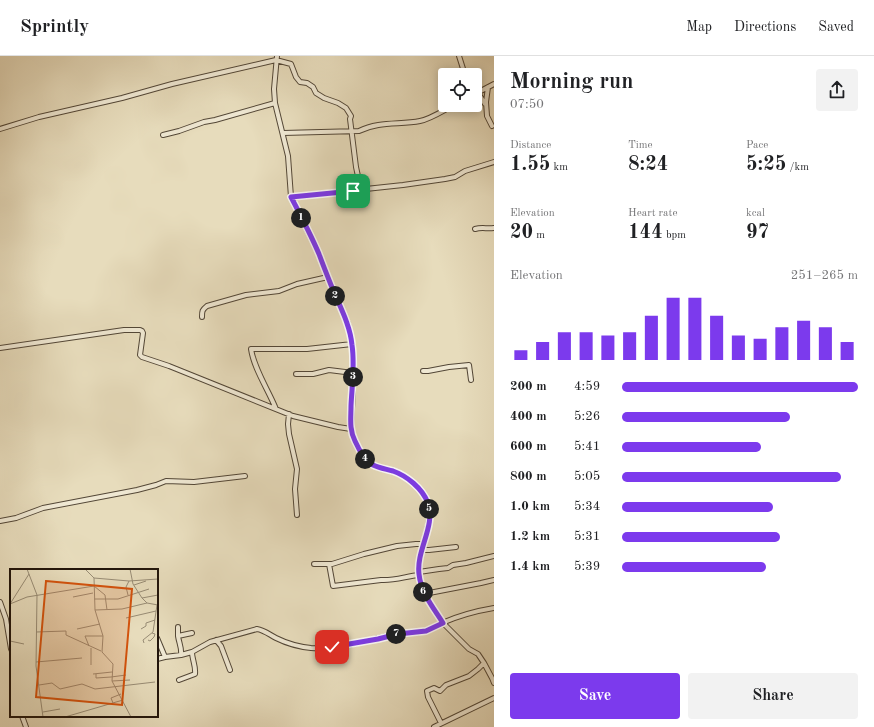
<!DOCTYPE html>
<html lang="en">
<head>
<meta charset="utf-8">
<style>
  body { margin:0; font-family:"Old Standard TT",serif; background:#f2f2f2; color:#202124; height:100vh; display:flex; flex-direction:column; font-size:15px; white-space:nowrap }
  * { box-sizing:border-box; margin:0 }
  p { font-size:13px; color:#757577 }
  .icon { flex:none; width:22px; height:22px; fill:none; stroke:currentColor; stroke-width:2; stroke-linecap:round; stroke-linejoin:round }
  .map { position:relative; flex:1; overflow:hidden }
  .sheet { display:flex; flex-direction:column; background:#fff; width:380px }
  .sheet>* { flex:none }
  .buttons { position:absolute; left:438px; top:12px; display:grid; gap:8px }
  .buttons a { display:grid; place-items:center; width:44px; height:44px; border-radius:4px; background:#fff; box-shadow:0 2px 10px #0003; font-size:20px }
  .pin { position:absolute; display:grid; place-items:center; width:34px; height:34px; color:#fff; margin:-17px; border-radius:8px; box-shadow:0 2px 6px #0006 }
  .km { position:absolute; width:20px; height:20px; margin:-10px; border-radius:50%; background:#222; color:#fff; font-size:11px; line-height:20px; text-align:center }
  .round { display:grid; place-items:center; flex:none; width:42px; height:42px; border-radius:4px; background:#f2f2f2 }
  .head { display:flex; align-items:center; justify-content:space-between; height:68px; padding:0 16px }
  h1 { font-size:22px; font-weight:600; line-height:30px }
  .metrics { display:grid; grid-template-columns:repeat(3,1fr); gap:6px; height:68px; padding:4px 16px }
  .metrics div { display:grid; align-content:center }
  .metrics b { font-size:20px; font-weight:600 }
  .metrics small { font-size:11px; font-weight:400 }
  .metrics p { font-size:11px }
  .chart { height:112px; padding:8px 16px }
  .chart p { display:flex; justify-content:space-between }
  .chart svg { width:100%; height:72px; margin-top:4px; stroke:#7c3aed; stroke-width:6 }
  .action { display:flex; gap:8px; margin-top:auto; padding:8px 16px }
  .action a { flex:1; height:46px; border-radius:4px; background:#7c3aed; color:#fff; font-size:16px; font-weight:600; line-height:46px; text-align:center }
  .action a+a { background:#f2f2f2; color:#202124 }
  ul { padding:0 16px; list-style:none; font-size:13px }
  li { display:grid; grid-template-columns:64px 48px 1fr; align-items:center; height:30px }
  li i { height:10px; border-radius:5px; background:#7c3aed }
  header { display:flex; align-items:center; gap:24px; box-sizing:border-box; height:56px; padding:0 20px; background:#fff; border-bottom:1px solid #e0e0e0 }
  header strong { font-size:19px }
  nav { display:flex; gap:22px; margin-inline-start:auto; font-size:14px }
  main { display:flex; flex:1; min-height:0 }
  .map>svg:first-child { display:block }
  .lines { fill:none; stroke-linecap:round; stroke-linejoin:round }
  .minor-casing { stroke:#534737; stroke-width:6 }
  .minor { stroke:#efe8d3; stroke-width:4 }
  .route-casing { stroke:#fff; stroke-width:8 }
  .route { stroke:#7c3aed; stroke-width:5 }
  .inset-road { fill:none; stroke:#988c75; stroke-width:1 }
  .view { fill:#d4520c; fill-opacity:0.15; stroke:#d4520c; stroke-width:2 }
  .inset-edge { fill:none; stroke:#22150b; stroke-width:2 }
</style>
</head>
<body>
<header>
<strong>Sprintly</strong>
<nav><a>Map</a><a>Directions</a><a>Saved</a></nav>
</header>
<main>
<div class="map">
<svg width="494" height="671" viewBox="0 0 494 671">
  <rect width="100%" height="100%" fill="#e7dcbc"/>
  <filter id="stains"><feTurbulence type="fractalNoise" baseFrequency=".005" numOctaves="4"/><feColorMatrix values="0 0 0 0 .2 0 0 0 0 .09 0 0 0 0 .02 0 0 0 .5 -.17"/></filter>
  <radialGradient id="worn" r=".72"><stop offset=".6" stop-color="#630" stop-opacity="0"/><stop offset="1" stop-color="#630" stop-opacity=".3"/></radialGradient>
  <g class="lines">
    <!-- minor casing -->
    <g class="minor-casing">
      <path id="minor" d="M277 0 274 33 275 47 288 100 291 141 319 198 328 221 348 268 352 288 354 310 351 373C354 386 361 402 373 409 379 412 387 413 393 415 405 420 417 428 424 439 436 459 424 481 420 501 418 514 419 526 424 538L443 567 469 593 478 598 484 607 492 622 494 627
        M459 0 465 19
        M488 31 486 46 487 60 492 70
        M477 37 480 40 485 48
        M475 38 494 28
        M0 73 39 61 122 42 172 28 276 4 291 8 296 21 300 26 307 27 313 31 316 37 324 42 338 47 346 52 351 60 350 63 356 111 361 134
        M283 77 359 75C379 65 400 69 420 65 431 63 444 54 454 49
        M163 79 179 75 204 66 215 64 275 47
        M291 141 403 129 445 123 455 121 465 115 494 106
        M475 173C482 171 487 173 494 172
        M202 261C202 255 202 254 207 250L246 239 279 235 297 228 328 221
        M0 292 124 274H140L142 275 143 277 140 299 142 301 169 310 293 360 338 371 351 373
        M423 315H428L449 311 469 309 471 324
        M296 318H313L329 314 353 317
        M276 353C268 333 254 313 251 293H307L352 288
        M289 358 288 368 289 378 297 413 295 433 297 459
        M0 465 16 462 43 452 137 434 156 429 166 425 194 426 245 420
        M422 494H429L456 491
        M314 508H332L364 498 397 490 416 488H423
        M329 508 333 530 381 524C394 525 407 520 419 519
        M419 516 439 513 448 512 453 509 466 507 494 500
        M424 538 481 527 494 524
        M0 546 6 563 11 593
        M178 571V580
        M157 582 165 601
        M216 584 221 590 230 614
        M181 599C182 592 179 587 178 580L192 577
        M157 603 165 601 181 599 192 596 210 586 257 573C264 574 270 579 276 582 286 587 301 591 311 592 338 594 369 584 395 578 405 576 415 578 425 575 431 573 436 570 442 567 458 560 476 555 494 552
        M179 624 195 618C196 610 192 603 192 596
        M22 660 26 671
        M441 667 428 641 427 635 434 632 440 635 446 629 469 620 478 613 484 607
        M434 671 494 642"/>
    </g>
    <!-- minor -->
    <use href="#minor" class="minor"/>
  </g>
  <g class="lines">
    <!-- route casing -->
    <g class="route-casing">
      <path id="route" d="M332 591 378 583 398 578 426 575 443 567C433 551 421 537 419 518 416 494 436 470 428 447 422 432 407 420 393 415 386 413 379 412 373 409 364 404 359 394 355 385 349 373 351 362 351 350 352 329 355 309 352 289 350 268 339 249 331 229 327 219 323 209 319 198 311 179 301 160 291 141L353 135"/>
    </g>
    <!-- route -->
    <use href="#route" class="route"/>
  </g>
  <!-- overview -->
  <g transform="translate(10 513)">
    <rect width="148" height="148" fill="#e7dcbc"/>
    <path class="inset-road" d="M17 0 27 26 26 97 33 148M75 0 84 9 85 41 93 67 92 83 103 95 102 112 121 148M120 0 123 15 132 29 137 34 148 36M84 9 119 12 148 10M124 16 136 12M118 26 116 18 119 12M63 28 83 24M132 29 148 26M84 30H108L139 20M0 35 17 28 84 17 95 26 97 41M0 35 19 5M85 41 112 40 137 34M116 49 146 42M67 60 90 55M131 60 136 57V54L145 51M26 63 56 62V66L91 82M138 71 140 72 144 68 145 65 142 64M0 72 14 75M134 74 133 71 143 63 147 36M79 77 75 67H93M26 93 72 89M81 96V79M83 105 102 103M86 105V109L101 108M101 108 116 106M102 112 120 111M29 116 42 114 50 120 72 115 85 120 145 113M103 134 101 129 111 125M33 143 50 140M55 148 113 131"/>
    <path class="view" d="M36 12 122 20 112 136 26 128Z"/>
    <rect width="148" height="148" class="inset-edge"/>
  </g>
  <rect width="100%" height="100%" filter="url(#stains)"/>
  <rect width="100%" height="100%" fill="url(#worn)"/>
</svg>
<div class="buttons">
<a><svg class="icon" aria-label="locate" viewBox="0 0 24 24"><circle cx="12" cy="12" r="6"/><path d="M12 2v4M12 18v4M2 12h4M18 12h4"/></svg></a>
</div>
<div class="pin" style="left:353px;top:135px;background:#1e9e55"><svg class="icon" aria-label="arrive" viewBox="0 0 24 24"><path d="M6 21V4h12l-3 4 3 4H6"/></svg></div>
<div class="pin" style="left:332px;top:591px;background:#d93025"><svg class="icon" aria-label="check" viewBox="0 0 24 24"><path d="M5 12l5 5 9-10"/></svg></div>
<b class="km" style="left:301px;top:162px">1</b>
<b class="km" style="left:335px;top:240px">2</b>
<b class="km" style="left:353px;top:321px">3</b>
<b class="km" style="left:365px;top:403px">4</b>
<b class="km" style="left:429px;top:453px">5</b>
<b class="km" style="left:423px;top:536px">6</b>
<b class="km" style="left:396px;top:578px">7</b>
</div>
<section class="sheet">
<div class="head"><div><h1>Morning run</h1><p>07:50</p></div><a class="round"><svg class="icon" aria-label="share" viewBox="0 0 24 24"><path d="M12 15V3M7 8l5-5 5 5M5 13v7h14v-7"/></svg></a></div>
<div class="metrics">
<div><p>Distance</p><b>1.55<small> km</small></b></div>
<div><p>Time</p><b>8:24</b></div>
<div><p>Pace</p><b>5:25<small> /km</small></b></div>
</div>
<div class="metrics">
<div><p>Elevation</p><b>20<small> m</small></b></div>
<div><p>Heart rate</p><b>144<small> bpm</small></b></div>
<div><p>kcal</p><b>97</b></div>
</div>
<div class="chart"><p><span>Elevation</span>251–265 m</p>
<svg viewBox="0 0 160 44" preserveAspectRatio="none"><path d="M5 44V38M15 44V33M25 44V27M35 44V27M45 44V29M55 44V27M65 44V17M75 44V6M85 44V6M95 44V17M105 44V29M115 44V31M125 44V24M135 44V20M145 44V24M155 44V33"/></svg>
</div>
<ul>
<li><b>200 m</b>4:59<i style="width:100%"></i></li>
<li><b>400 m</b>5:26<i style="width:71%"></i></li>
<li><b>600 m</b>5:41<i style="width:59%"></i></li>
<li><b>800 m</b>5:05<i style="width:93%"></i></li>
<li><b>1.0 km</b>5:34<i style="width:64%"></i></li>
<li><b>1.2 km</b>5:31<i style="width:67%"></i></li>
<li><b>1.4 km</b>5:39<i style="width:61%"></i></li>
</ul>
<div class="action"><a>Save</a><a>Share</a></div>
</section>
</main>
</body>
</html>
